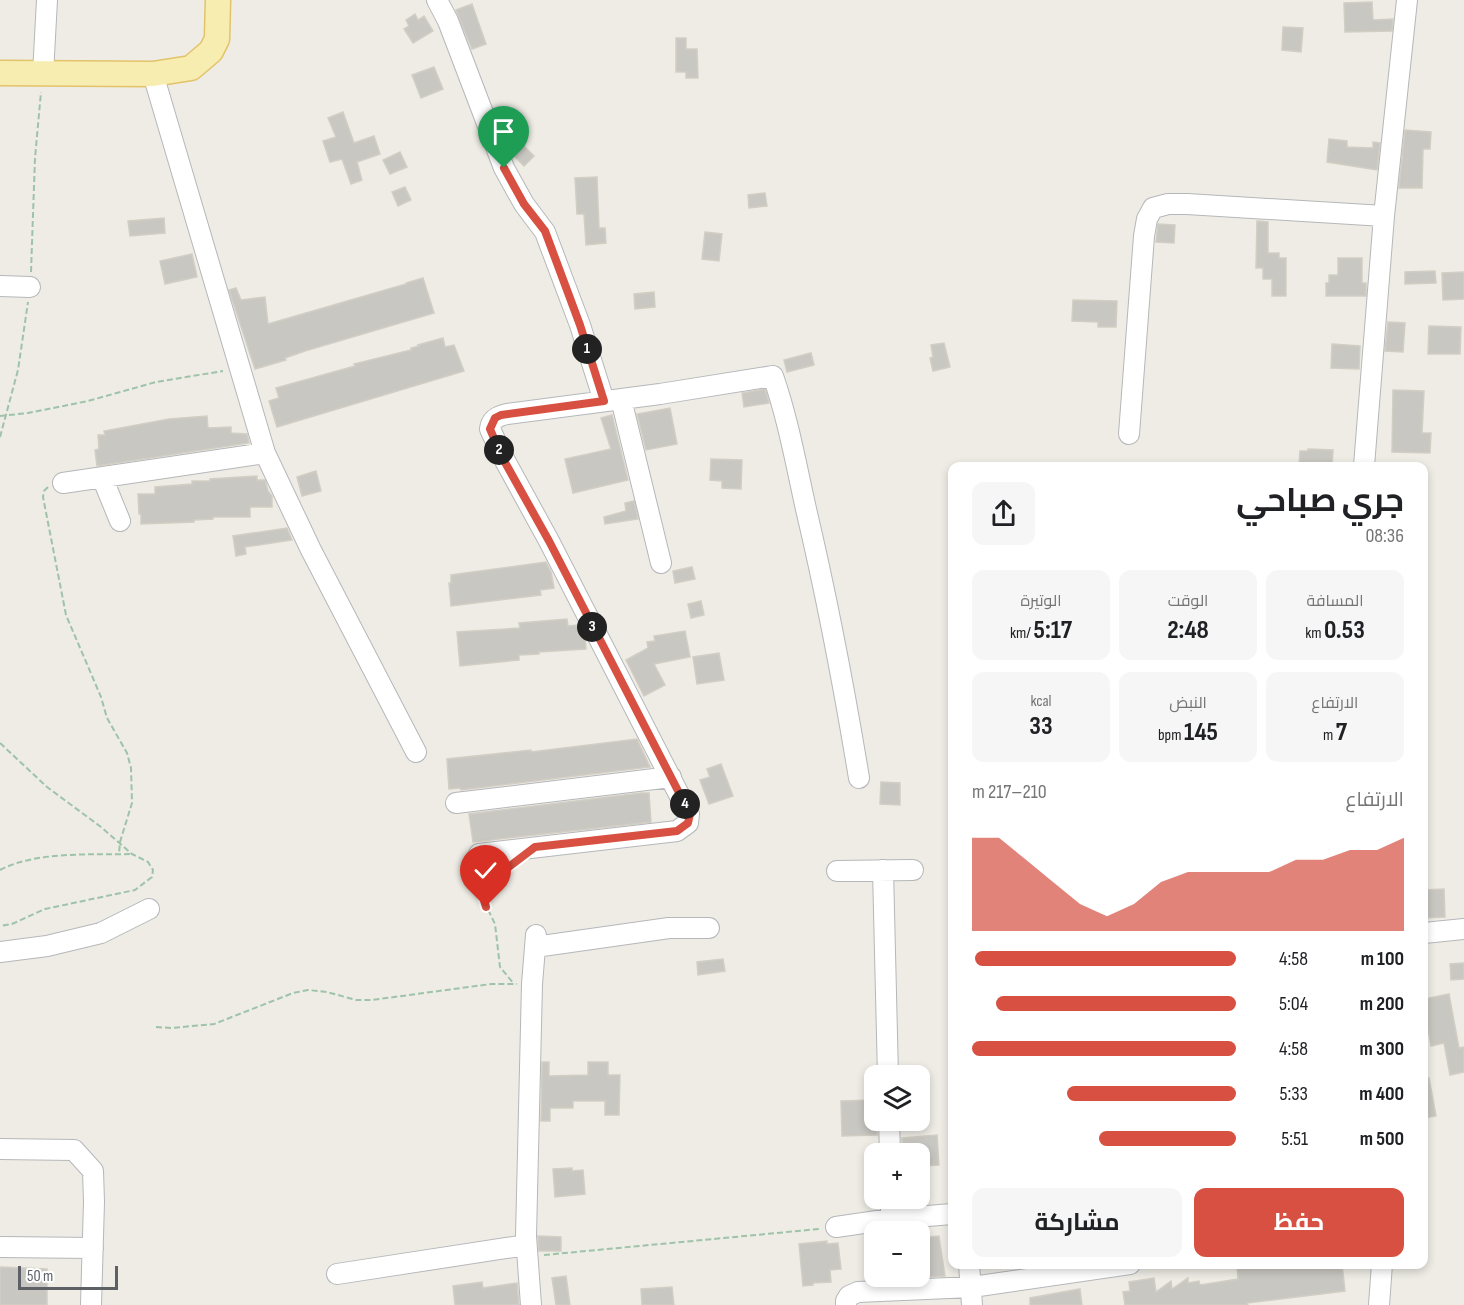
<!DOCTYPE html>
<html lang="ar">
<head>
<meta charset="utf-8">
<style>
  body { margin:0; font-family:"Sofia Sans Condensed",Cairo,sans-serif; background:#f6f6f6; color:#202124; direction:rtl; height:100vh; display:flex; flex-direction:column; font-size:22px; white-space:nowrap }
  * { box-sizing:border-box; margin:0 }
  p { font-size:20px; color:#757577 }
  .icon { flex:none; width:33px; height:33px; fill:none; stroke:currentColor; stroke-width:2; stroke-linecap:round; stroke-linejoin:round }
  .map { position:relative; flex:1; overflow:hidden; direction:ltr }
  .side { position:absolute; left:948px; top:462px; width:480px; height:807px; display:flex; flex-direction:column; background:#fff; border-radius:12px; box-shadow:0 3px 9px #0003; direction:rtl }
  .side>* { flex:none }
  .fabs { position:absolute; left:864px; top:1065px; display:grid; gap:12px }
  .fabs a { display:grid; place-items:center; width:66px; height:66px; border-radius:12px; background:#fff; box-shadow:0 3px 9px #0003; font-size:30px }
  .scale { position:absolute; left:18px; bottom:15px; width:100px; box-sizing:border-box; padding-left:6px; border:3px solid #5d6064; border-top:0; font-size:16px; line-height:21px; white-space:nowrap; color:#5d6064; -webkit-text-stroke:4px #fff; paint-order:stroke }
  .pin { position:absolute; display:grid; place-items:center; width:51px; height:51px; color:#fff; margin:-62px -26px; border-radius:50% 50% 50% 0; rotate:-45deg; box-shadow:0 0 6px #0007 }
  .pin .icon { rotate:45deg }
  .km { position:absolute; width:30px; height:30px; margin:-15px; border-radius:50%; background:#222; color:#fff; font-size:16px; line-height:30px; text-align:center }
  .round { display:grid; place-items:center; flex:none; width:63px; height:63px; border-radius:12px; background:#f6f6f6 }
  .summary { display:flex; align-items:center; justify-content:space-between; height:102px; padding:0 24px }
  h1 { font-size:33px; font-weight:700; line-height:45px }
  .figures { display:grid; grid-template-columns:repeat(3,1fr); gap:9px; height:102px; padding:6px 24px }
  .figures div { display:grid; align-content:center; border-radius:12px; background:#f6f6f6; text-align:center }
  .figures b { font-size:26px; font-weight:700 }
  .figures small { font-size:16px; font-weight:400 }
  .figures p { font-size:16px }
  .chart { height:168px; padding:12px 24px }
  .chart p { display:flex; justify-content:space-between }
  .chart svg { width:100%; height:108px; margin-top:6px; fill:#d75041; opacity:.7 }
  .button { display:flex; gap:12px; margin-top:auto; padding:12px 24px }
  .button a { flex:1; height:69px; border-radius:12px; background:#d75041; color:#fff; font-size:24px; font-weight:700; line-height:69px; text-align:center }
  .button a+a { background:#f6f6f6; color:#202124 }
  ul { padding:0 24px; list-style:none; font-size:20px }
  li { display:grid; grid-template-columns:96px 72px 1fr; align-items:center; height:45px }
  li i { height:15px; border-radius:8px; background:#d75041 }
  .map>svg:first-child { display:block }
  .building { fill:#c9c7c2; stroke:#d2cec4; stroke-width:1.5 }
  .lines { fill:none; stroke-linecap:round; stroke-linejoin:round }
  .minor-casing { stroke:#b5b7ba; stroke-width:22 }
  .major-casing { stroke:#e3c369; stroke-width:27 }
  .path { stroke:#9ec3a9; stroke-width:2; stroke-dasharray:6 3; stroke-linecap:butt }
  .minor { stroke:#fff; stroke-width:20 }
  .major { stroke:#f7edb1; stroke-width:24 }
  .route-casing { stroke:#fff; stroke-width:12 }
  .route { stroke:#d75041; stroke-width:8 }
</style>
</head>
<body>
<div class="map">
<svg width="1464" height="1305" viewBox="0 0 1464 1305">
  <rect width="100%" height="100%" fill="#eeece5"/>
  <!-- building -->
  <path class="building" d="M1372 2 1373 20 1393 19 1392 31 1345 32 1344 3Z
    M472 4 486 44 472 49 456 10Z
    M415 14 418 20 424 16 433 31 413 43 404 29 409 26 406 20Z
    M1283 27 1303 28 1301 52 1282 50Z
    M676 38H686V49H697L698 78H686V72H676Z
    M434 67 443 89 421 98 412 75Z
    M343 112 354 143 374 136 380 154 357 162 362 180 351 184 342 159 330 162 323 141 336 137 328 118Z
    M1405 130 1431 132 1430 149H1423L1422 188H1399Z
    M1329 139 1347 141V147L1373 148V142L1380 143 1377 170 1327 162Z
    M524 146 534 156 524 166 514 156Z
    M400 152 407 167 390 174 383 160Z
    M597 177 599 228H605L606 243 586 245 584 214H577L575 178Z
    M405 187 411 200 398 206 392 192Z
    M765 193 767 206 749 208 748 195Z
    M164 218 165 233 130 236 128 221Z
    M1257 221 1268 222V253H1279V258H1286V296H1272V279H1263V268H1256Z
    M1158 224 1175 225 1174 243 1156 242Z
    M705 232 722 234 719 261 702 259Z
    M192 254 197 277 165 284 160 261Z
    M1338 258H1362V283H1366V296H1326V283H1329V275H1338Z
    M1435 271 1436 283 1405 284V272Z
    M1464 272V299L1443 300 1442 273Z
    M423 278 434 313 305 351 285 358 286 360 255 369 229 290 236 288 241 300 265 297 268 324 406 284V283Z
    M654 292 655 307 635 309 634 294Z
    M1073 300 1117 301 1116 327H1098V322L1072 321Z
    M1388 322 1405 323 1403 352 1385 351Z
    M1429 326 1461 327 1460 354H1428Z
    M443 338 445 347 454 345 464 371 277 427 269 401 279 398 276 388 355 366 354 364 411 350V348L419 346 418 345Z
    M944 343 950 367 933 371 930 358 933 357 931 345Z
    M1332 344 1360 346 1359 369 1331 368Z
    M811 353 814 365 787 372 784 360Z
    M765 389 769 403 744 407 742 393Z
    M1393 390 1424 391 1422 433H1431L1430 453 1392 452Z
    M670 408 677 444 646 450 637 414Z
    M612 415 628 480 573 493 565 459 611 449 601 418Z
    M207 416 208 428 231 427V433L247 434 249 443 97 466 95 450 99 449 98 435H105L104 431 169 419Z
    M1308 449 1333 450 1332 466H1299L1300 451H1308Z
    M711 459 742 460 741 489 722 488V481L710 480Z
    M316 471 321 491 302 496 297 477Z
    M257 476V480H265L268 491 272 496V507H250V517H213V519L194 520V522L141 524V514H139L138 494H155V487L192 484V481H210V479Z
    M634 501 638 519 605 524 604 517 626 511 625 503Z
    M287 528 292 540 245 547 246 554 236 556 233 536Z
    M546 562 551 572 554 588 540 590 541 595 451 606 449 583H451V575Z
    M692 567 695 579 675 583 673 571Z
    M701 601 704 615 691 618 688 604Z
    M567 619 568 626 578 625 579 632H582L585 638 586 649 539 652V654L519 655V660L460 666 457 632 520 628 519 623Z
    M685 631 690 657 654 664 665 685 644 696 626 660 648 648 647 642 655 641 654 636Z
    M719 653 724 680 697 684 693 657Z
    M637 739 650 767 461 790 460 788 449 789 447 759 531 750V752Z
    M721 764 733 796 709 804 700 780 710 777 707 769Z
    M881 782 900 783V805L880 804Z
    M641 793H649L651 822 473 842 469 814Z
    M1444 889 1445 917 1424 918V890Z
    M723 959 725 971 698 975 697 962Z
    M1464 963V979L1451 980 1450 964Z
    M1449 994 1459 1048 1464 1047V1072L1450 1075 1444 1043 1431 1046 1424 1007V999Z
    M542 1062H549V1076L588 1075V1062H608V1075H620L619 1115H605V1101H573V1108H550V1121H541Z
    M1424 1078H1429L1436 1116 1424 1118Z
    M874 1100V1121H877V1135L842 1136 841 1101Z
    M937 1135 939 1165 920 1166V1154H902V1138Z
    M572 1168V1171L583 1170 585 1194 555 1197 553 1169Z
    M538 1236 561 1237V1251H539Z
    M939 1236 945 1276 920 1277V1238Z
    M827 1241V1244L838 1243 841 1269 830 1270 831 1282 813 1283V1285L803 1286 799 1244Z
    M1259 1264H1342L1345 1291 1247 1303 1248 1305H1125L1123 1292 1130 1291 1129 1282 1154 1278 1156 1292 1171 1281 1172 1289 1188 1278V1283L1199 1281 1200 1285 1238 1279 1237 1267Z
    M0 1267 47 1269V1305H0Z
    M566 1276 570 1305H556L552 1278Z
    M482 1282 483 1288 517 1283 519 1305H455L453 1286Z
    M672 1287 674 1305H642L641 1289Z
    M1080 1289 1082 1305H1030V1298Z"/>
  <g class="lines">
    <!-- minor casing -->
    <g class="minor-casing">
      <path id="minor" d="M437 0 448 21 504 168 524 204 545 232 580 325 604 401
        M43 74 47 0
        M153 74 265 453 311 550 416 752
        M0 286 30 287
        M621 399 661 563
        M1129 434 1144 236 1147 219 1153 208 1168 204H1187L1384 216
        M1364 466 1384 216 1407 0
        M102 477 120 521
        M63 483 265 453
        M456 803 671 777
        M479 854 677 831 688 823 689 814 549 541 503 457 490 429C491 419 498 416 507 414L660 394 773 376C788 419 796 464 806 509 827 598 844 687 859 778
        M883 870 888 1076
        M837 871 913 870
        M1424 933 1464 929
        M535 947 669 928H709
        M0 952 47 946 101 933 149 909
        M889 1120 890 1154
        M0 1149 74 1150 93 1171 94 1202 91 1305
        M891 1198V1219
        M836 1227 891 1219 952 1214
        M0 1247 93 1248
        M969 1264 972 1305
        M337 1274 526 1245
        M531 1305 526 1236 532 984 536 935
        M846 1305V1301L849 1296 858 1292 972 1287 1130 1264
        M1379 1305 1382 1264"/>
    </g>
    <!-- major casing -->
    <g class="major-casing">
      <path id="major" d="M0 73 153 74 191 68 211 51 217 39 218 0"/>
    </g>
    <!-- path -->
    <path class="path" d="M31 272 35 158 41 92
      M0 416 28 413 88 401 156 382 223 371
      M0 437 18 370 28 302
      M48 487 44 491 43 497 66 615 101 697 107 718 127 753 131 768 132 803 120 842 119 854
      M0 743 47 787 101 827 132 854 148 862 153 870 152 877 135 890 45 909 12 924 0 926
      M508 868 487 886 482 897 495 924 500 967 514 984
      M0 870C36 851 92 855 132 854
      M156 1027 171 1028 214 1024 293 993 308 990 327 992 356 1000H372L491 984H517
      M544 1255 819 1229"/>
    <!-- minor -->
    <use href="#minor" class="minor"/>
    <!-- major -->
    <use href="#major" class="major"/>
  </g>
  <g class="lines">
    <!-- route casing -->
    <g class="route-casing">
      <path id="route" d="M486 907 483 897 487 886 493 879 535 847 677 831 688 823 690 814 549 541 502 457 490 429 495 418 501 415 604 401 580 325 545 231 524 204 504 168"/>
    </g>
    <!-- route -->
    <use href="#route" class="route"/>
  </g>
</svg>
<div class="fabs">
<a><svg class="icon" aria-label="layers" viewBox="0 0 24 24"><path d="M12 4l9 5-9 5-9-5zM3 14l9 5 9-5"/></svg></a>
<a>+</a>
<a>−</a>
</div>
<div class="scale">50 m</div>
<div class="pin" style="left:504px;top:168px;background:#1e9e55"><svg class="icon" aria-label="arrive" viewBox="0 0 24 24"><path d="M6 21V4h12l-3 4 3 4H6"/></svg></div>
<div class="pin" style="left:486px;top:907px;background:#d93025"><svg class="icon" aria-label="check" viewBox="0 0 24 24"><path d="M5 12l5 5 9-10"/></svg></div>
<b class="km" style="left:587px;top:349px">1</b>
<b class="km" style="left:499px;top:450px">2</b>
<b class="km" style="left:592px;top:627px">3</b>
<b class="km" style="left:685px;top:804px">4</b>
<section class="side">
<div class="summary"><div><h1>جري صباحي</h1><p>08:36</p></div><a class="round"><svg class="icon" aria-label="share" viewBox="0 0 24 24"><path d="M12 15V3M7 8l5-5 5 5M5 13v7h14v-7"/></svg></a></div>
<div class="figures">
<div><p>المسافة</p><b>0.53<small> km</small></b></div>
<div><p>الوقت</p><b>2:48</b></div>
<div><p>الوتيرة</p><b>5:17<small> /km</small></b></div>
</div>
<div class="figures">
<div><p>الارتفاع</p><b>7<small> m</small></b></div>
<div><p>النبض</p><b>145<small> bpm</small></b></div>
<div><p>kcal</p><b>33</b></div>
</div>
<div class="chart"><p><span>الارتفاع</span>210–217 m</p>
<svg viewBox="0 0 160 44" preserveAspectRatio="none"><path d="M0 44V6L10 6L20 15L30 24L40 33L50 38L60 33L70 24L80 20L90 20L100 20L110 20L120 15L130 15L140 11L150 11L160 6V44z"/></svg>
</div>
<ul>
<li><b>100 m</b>4:58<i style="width:99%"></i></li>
<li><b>200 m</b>5:04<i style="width:91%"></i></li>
<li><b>300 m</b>4:58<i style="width:100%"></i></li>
<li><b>400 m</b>5:33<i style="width:64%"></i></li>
<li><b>500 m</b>5:51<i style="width:52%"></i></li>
</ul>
<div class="button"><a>حفظ</a><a>مشاركة</a></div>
</section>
</div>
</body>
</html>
